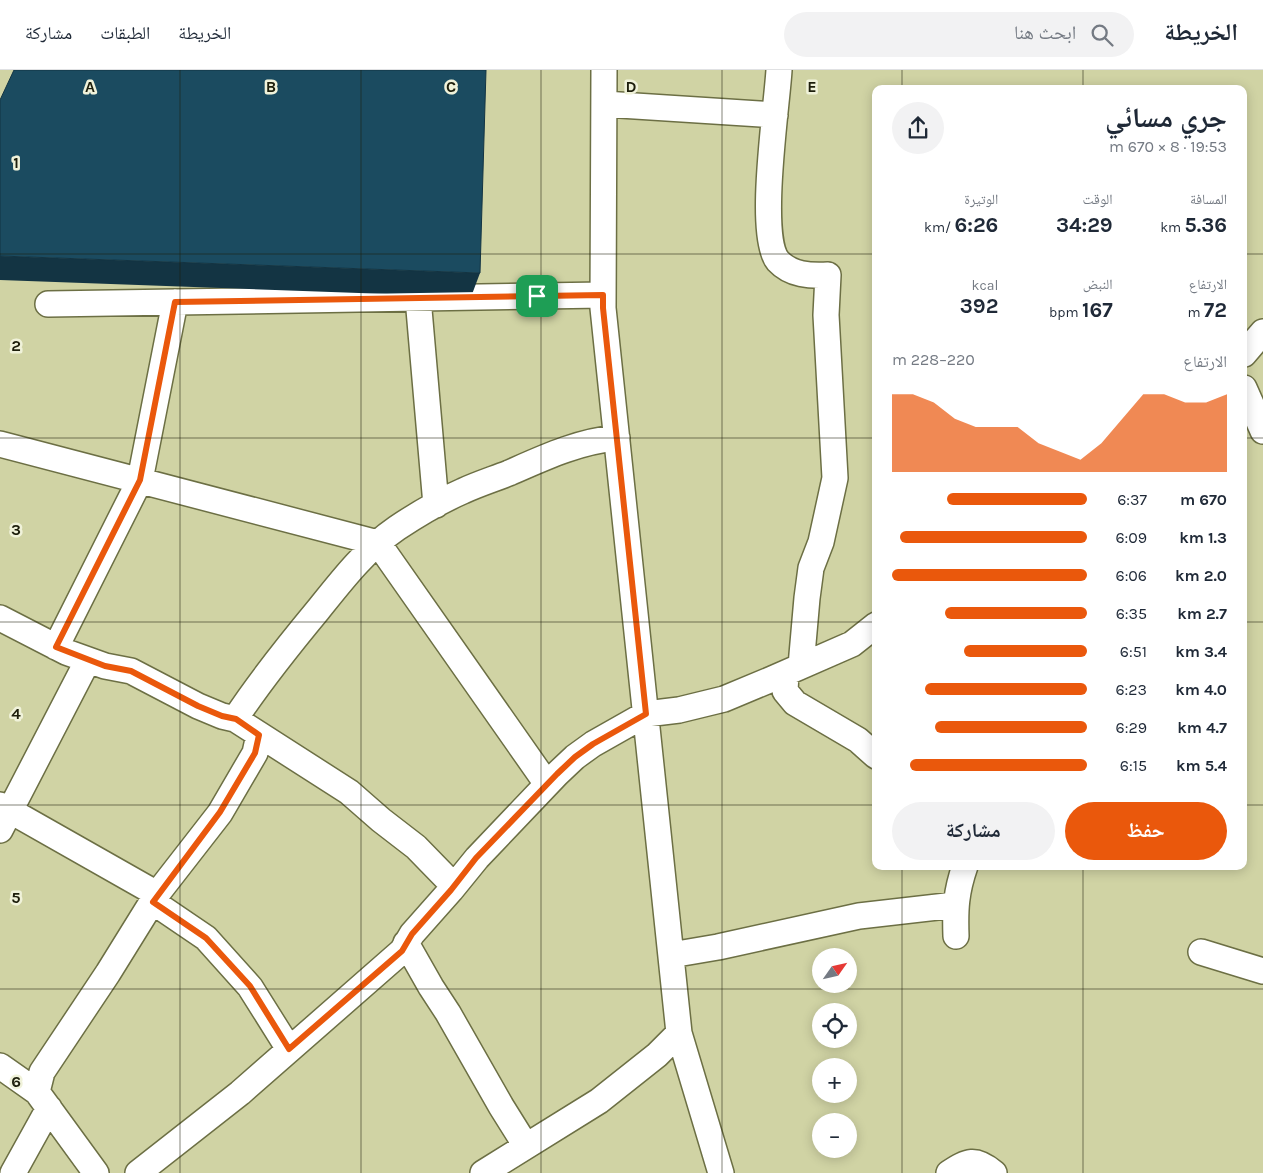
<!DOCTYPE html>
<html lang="ar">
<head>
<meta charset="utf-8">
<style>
  body { margin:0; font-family:Karla,"Noto Naskh Arabic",sans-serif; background:#f2f2f3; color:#1f2937; direction:rtl; height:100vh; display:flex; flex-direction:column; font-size:19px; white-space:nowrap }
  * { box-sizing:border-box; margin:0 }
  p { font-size:16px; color:#747a83 }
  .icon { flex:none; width:28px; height:28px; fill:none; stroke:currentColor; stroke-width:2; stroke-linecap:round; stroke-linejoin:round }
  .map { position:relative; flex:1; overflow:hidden; direction:ltr }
  .details { position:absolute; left:872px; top:15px; width:375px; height:785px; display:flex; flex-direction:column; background:#fff; border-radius:10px; box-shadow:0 2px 12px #0003; direction:rtl }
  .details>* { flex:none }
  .needle { width:32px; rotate:56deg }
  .fabs { position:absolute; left:812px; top:878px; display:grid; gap:10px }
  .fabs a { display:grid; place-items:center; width:45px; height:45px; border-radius:50%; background:#fff; box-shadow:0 2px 12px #0003; font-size:25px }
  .pin { position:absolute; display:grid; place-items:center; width:42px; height:42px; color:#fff; margin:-21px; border-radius:10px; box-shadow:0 2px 8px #0006 }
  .round { display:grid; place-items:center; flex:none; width:52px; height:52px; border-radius:26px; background:#f2f2f3 }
  .overview { display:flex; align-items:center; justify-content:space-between; height:85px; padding:0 20px }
  h1 { font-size:28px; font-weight:700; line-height:38px }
  .stats { display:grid; grid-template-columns:repeat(3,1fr); gap:8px; height:85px; padding:5px 20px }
  .stats div { display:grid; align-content:center }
  .stats b { font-size:21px; font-weight:700 }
  .stats small { font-size:14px; font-weight:400 }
  .stats p { font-size:14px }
  .chart { height:140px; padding:10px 20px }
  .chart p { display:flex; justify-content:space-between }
  .chart svg { width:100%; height:90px; margin-top:5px; fill:#ea580c; opacity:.7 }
  .primary-button { display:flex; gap:10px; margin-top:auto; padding:10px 20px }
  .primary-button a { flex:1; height:58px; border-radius:30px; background:#ea580c; color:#fff; font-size:20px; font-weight:700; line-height:58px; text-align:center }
  .primary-button a+a { background:#f2f2f3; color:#1f2937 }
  ul { padding:0 20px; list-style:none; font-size:16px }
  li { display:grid; grid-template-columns:80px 60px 1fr; align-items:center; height:38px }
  li i { height:12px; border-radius:6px; background:#ea580c }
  header { display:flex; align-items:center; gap:30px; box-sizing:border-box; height:70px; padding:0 25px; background:#fff; border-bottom:1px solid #e0e1e3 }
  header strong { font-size:24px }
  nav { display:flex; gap:28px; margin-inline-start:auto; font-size:18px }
  .search { width:350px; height:45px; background:#f2f2f3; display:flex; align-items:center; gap:12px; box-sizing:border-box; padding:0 18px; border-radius:28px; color:#747a83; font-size:19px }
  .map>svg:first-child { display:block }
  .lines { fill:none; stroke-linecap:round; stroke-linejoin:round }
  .minor-casing { stroke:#6c6f44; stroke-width:28 }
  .minor { stroke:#fff; stroke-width:25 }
  .shaded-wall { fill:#133443 }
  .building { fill:#1b4b60; stroke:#133443 }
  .route-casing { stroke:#fff; stroke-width:10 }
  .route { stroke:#ea580c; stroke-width:6 }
  .grid { fill:none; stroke:#1d1e0c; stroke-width:1; stroke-opacity:0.55 }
  .grid-label { font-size:16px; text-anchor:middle; font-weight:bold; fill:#1d1e0c; stroke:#f0f2da; stroke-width:5; stroke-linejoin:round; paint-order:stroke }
</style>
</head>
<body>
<header>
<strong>الخريطة</strong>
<div class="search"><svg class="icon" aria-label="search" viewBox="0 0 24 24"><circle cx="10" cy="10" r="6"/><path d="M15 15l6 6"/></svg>ابحث هنا</div>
<nav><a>الخريطة</a><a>الطبقات</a><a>مشاركة</a></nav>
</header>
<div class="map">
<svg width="1263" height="1103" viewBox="0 0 1263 1103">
  <rect width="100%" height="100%" fill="#d0d3a4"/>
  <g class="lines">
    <!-- minor casing -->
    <g class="minor-casing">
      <path id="minor" d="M604 0 603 238 679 963 721 1103
        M779 0C777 36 757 166 778 191 791 205 810 206 828 205L826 245 835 408 821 472 811 498 807 528 801 596
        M604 34 775 45
        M418 228 436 435
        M48 234 603 225
        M1244 284 1263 262
        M1244 318 1263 361
        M0 374 378 473 547 714
        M0 548 66 582 105 596 131 601 198 636 222 646 235 649 349 722 381 750 416 777 454 816
        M56 577 140 410 175 232
        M786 603 785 621 795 633 858 670 876 686
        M235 649C260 611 289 575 318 540 342 510 365 480 397 458 418 444 440 431 463 421 478 414 494 409 509 403 543 388 579 371 617 368
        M0 735 157 824
        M0 760 88 590
        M153 832 206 868 250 917 289 979
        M956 866C955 839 956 822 965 796
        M406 873 431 917 448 943 501 1036 526 1076
        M1201 882 1263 901
        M671 885 718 877 859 846 955 835
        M0 996 37 1022
        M13 1103 49 1038
        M96 1103 37 1022 42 1002 108 903 157 824 220 743 255 683 259 665
        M138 1103 240 1023 402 881 412 864 451 820 477 788 557 704 575 687 593 674 646 644 679 640 724 629 772 609 852 574 876 555
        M483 1103 599 1031 657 985 679 963
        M949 1103C968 1091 975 1087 994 1103"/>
    </g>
    <!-- minor -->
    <use href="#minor" class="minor"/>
  </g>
  <!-- shaded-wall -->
  <path class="shaded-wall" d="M0 186 480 203 471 227 0 210Z"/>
  <!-- building -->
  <path class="building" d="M14 0H486L480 203 0 186V30Z"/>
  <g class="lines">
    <!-- route casing -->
    <g class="route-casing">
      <path id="route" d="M603 225V238L646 644 593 674 575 687 557 704 476 788 451 820 412 864 402 881 289 979 250 916 206 868 153 832 220 742 255 683 259 665 236 649 222 646 198 636 131 601 105 596 56 577 140 410 175 232Z"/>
    </g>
    <!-- route -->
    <use href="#route" class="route"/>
  </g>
  <!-- grid -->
  <path class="grid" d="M180 0V1103M361 0V1103M541 0V1103M722 0V1103M902 0V19M1083 0V19M0 184H876M1244 184H1263M0 368H876M1244 368H1263M0 552H876M1244 552H1263M0 735H876M1244 735H1263M902 796V1103M1083 796V1103M0 919H1263"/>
  <g class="grid-label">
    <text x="90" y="22">A</text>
    <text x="271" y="22">B</text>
    <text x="451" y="22">C</text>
    <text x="631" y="22">D</text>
    <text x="812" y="22">E</text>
    <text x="16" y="98">1</text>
    <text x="16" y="281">2</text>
    <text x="16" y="465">3</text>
    <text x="16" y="649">4</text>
    <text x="16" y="833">5</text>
    <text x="16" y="1017">6</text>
  </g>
</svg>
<div class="fabs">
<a><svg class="needle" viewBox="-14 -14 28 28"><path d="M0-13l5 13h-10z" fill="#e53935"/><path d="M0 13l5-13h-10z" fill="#747a83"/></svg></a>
<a><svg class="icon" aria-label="locate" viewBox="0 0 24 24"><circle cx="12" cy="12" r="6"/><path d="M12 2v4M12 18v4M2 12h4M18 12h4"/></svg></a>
<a>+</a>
<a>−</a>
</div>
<div class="pin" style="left:537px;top:226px;background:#1e9e55"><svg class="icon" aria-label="arrive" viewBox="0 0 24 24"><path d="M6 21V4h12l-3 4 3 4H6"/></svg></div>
<section class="details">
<div class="overview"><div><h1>جري مسائي</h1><p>19:53 · 8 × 670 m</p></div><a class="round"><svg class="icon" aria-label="share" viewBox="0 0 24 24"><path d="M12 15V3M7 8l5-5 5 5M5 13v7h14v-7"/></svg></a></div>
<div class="stats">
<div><p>المسافة</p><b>5.36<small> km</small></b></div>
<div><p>الوقت</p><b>34:29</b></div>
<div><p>الوتيرة</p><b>6:26<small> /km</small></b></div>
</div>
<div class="stats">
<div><p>الارتفاع</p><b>72<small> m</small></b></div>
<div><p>النبض</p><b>167<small> bpm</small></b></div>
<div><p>kcal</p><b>392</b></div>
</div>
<div class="chart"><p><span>الارتفاع</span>220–228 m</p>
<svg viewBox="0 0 160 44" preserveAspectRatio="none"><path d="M0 44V6L10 6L20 10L30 18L40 22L50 22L60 22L70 30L80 34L90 38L100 30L110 18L120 6L130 6L140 10L150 10L160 6V44z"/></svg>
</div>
<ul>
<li><b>670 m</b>6:37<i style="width:72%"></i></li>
<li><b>1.3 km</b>6:09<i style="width:96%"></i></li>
<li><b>2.0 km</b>6:06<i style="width:100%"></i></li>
<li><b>2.7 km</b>6:35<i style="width:73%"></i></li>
<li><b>3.4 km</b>6:51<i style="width:63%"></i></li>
<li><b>4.0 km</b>6:23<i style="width:83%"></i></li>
<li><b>4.7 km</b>6:29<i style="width:78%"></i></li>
<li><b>5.4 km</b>6:15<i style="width:91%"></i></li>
</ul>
<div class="primary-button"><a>حفظ</a><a>مشاركة</a></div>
</section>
</div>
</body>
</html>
